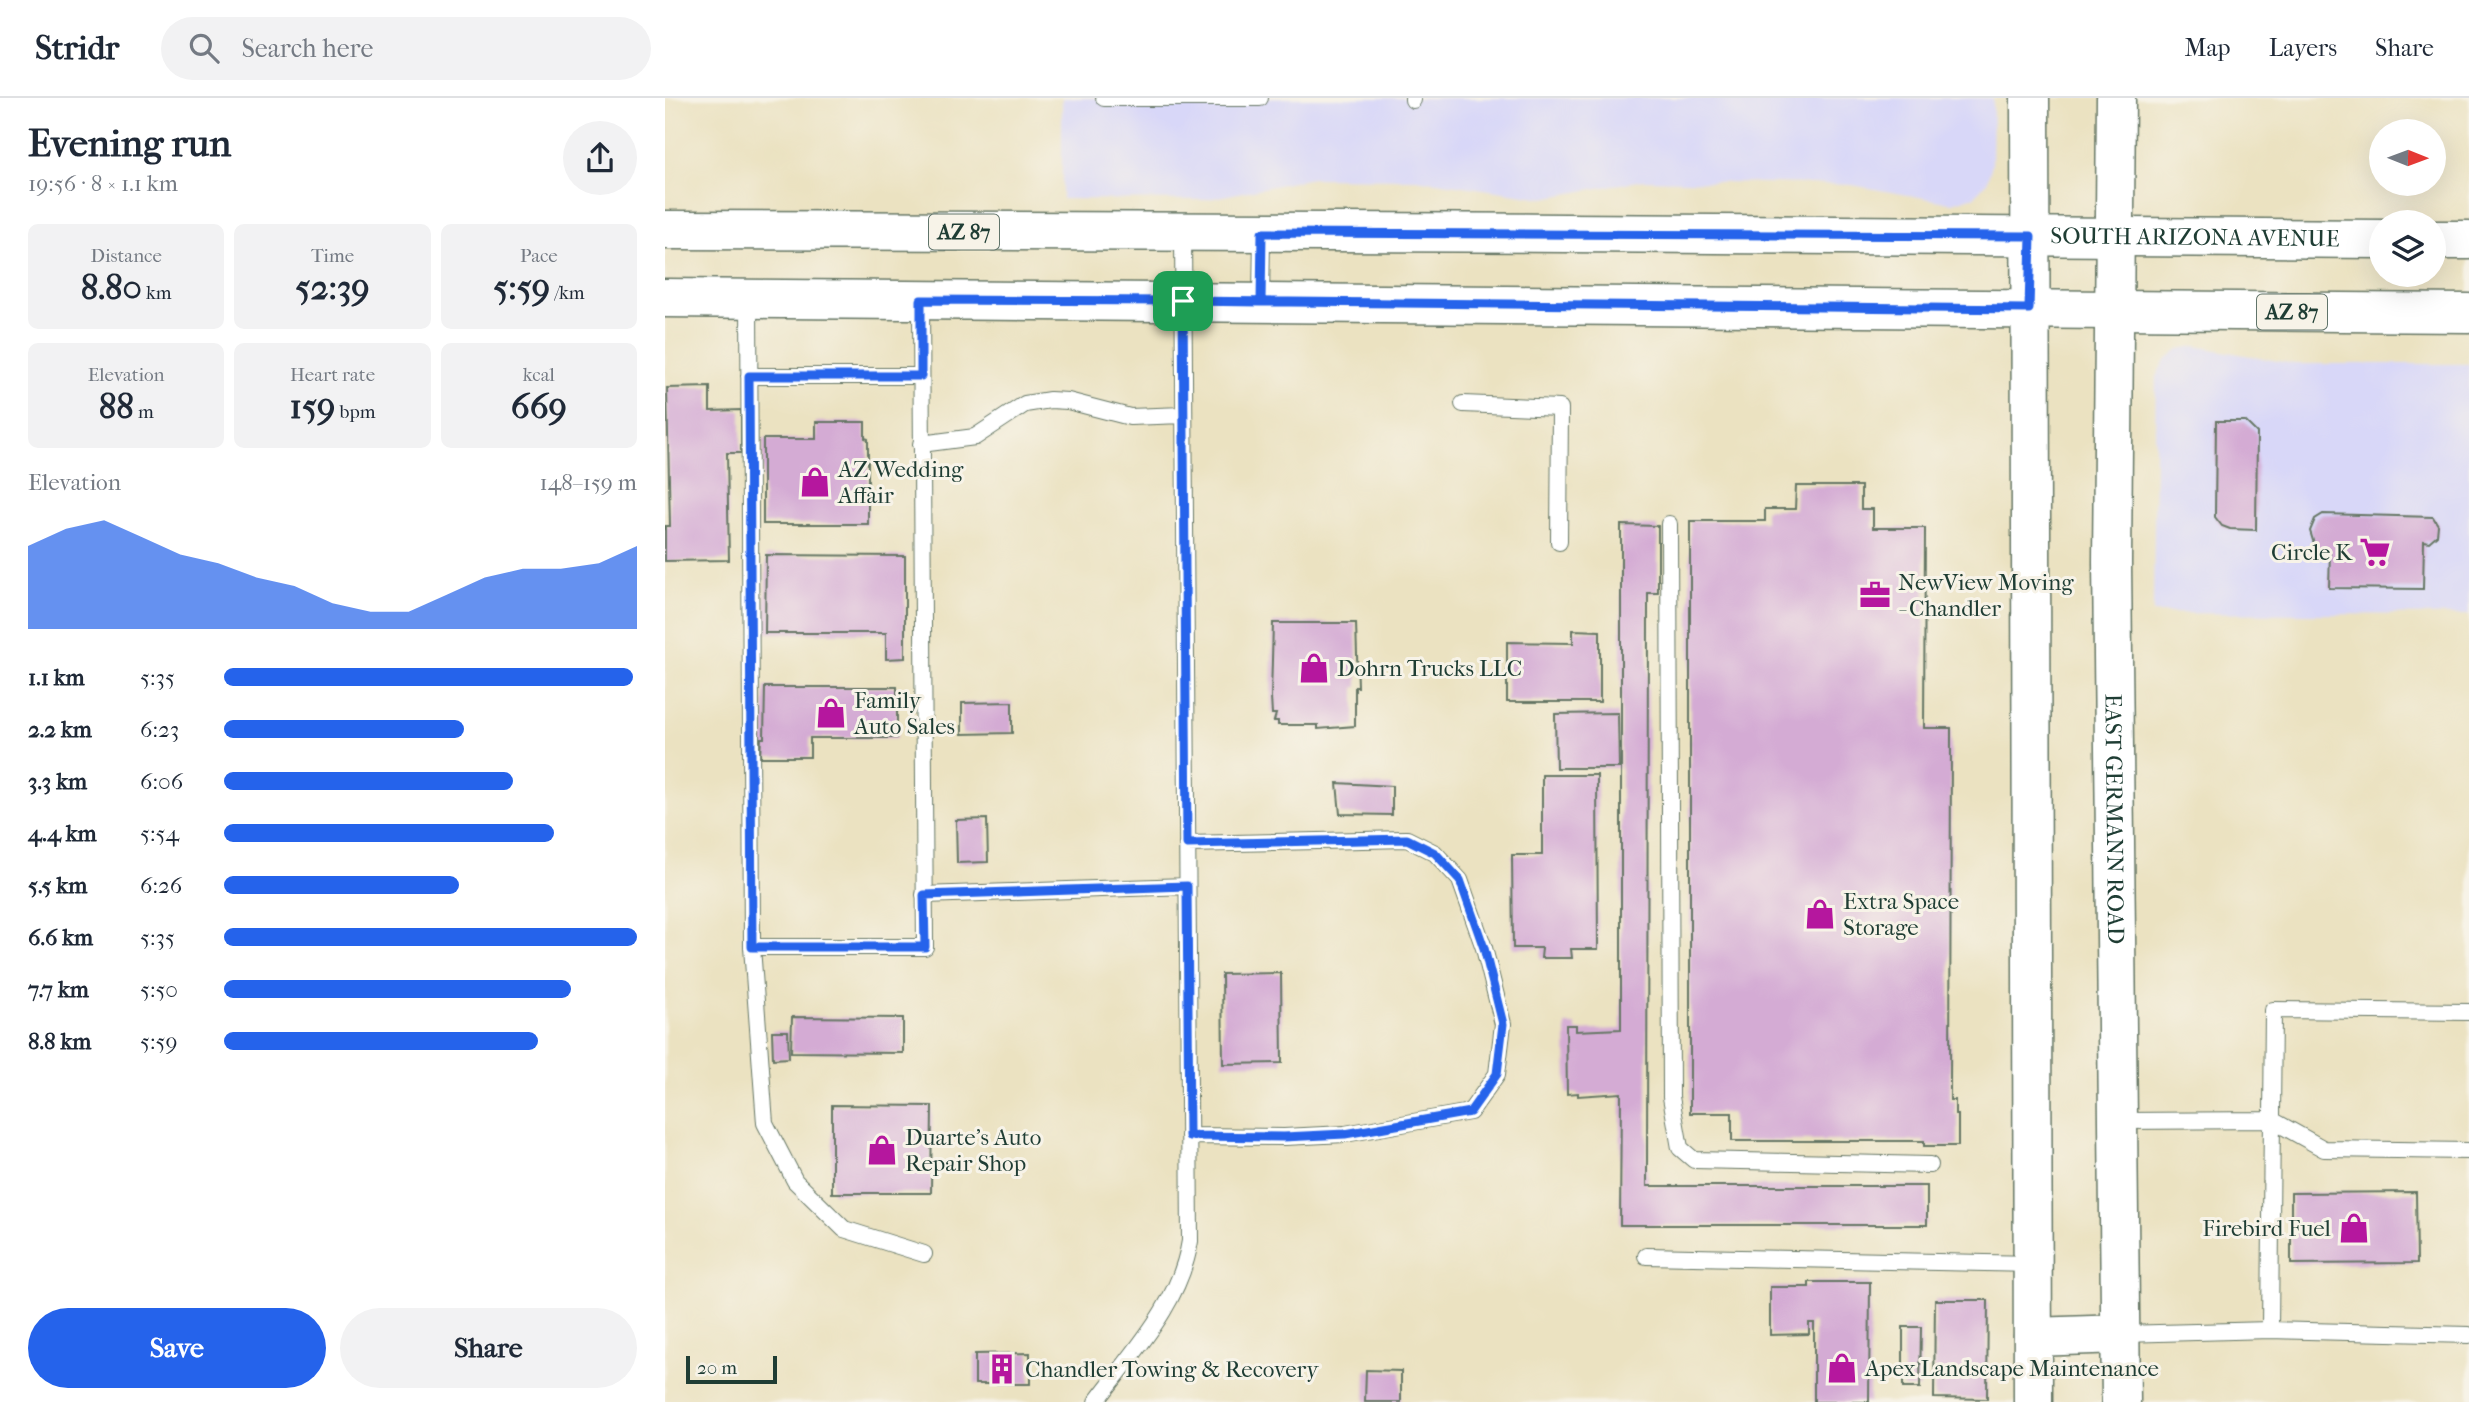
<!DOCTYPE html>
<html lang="en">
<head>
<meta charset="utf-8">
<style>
  body { margin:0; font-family:"IM FELL French Canon",serif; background:#f2f2f3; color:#1f2937; height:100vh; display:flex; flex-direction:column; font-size:26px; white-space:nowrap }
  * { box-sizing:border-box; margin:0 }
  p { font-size:23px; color:#747a83 }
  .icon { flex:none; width:38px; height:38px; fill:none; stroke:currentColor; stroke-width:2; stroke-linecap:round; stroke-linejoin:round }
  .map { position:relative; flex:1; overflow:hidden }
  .side { display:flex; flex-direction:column; background:#fff; width:665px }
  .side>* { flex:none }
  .needle { width:46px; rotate:91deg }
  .buttons { position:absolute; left:1704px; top:21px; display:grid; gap:14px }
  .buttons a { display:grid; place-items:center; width:77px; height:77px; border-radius:50%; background:#fff; box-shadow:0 7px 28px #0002; font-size:35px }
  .scale { position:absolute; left:21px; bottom:18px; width:91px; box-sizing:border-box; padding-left:7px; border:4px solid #1f3d34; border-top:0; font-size:19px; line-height:24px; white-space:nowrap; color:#1f3d34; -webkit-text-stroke:5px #f7f3e8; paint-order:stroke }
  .pin { position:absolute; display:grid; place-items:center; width:60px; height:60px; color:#fff; margin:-30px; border-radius:14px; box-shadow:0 4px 10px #0006 }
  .round { display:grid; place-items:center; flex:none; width:74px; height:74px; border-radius:37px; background:#f2f2f3 }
  .head { display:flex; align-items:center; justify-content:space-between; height:119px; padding:0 28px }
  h1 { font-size:38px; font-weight:700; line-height:52px }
  .metrics { display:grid; grid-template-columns:repeat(3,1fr); gap:10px; height:119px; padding:7px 28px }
  .metrics div { display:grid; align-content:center; border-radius:10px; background:#f2f2f3; text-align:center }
  .metrics b { font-size:35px; font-weight:700 }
  .metrics small { font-size:19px; font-weight:400 }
  .metrics p { font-size:19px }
  .chart { height:196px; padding:14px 28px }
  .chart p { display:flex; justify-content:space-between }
  .chart svg { width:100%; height:126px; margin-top:7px; fill:#2563eb; opacity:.7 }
  .primary-button { display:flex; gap:14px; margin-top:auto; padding:14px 28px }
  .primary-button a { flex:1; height:80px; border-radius:42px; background:#2563eb; color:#fff; font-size:28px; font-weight:700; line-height:80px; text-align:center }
  .primary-button a+a { background:#f2f2f3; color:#1f2937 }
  ul { padding:0 28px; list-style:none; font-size:23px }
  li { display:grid; grid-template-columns:112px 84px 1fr; align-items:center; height:52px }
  li i { height:18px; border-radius:9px; background:#2563eb }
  header { display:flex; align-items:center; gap:42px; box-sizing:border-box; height:98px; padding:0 35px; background:#fff; border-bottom:2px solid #e0e1e3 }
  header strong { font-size:33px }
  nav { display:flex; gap:38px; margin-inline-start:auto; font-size:24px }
  .search { width:490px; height:63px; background:#f2f2f3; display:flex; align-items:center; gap:18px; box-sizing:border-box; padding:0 24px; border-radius:38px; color:#747a83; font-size:26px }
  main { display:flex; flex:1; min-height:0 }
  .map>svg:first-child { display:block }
  .built { fill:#d8d7f8 }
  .building { fill:#d4abd4 }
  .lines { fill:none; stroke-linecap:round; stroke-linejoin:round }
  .service-casing { stroke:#667765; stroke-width:18 }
  .secondary-casing { stroke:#667765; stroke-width:41 }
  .primary-casing { stroke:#667765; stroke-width:41 }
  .service { stroke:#fff; stroke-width:16 }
  .secondary { stroke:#fff; stroke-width:38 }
  .primary { stroke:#fff; stroke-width:38 }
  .route-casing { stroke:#fff; stroke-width:14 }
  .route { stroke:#2563eb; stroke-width:9 }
  .labels { text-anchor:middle; stroke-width:6; stroke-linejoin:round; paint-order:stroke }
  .shield { fill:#f7f3e8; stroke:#60746a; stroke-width:2 }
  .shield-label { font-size:21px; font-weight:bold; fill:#1f3d34 }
  .street-label { font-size:23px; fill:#1f3d34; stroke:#f7f3e8 }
  .poi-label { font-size:23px; fill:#1f3d34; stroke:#f7f3e8; text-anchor:start }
</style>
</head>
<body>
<header>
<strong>Stridr</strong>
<div class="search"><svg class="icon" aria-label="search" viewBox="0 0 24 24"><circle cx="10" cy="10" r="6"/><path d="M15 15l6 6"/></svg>Search here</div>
<nav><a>Map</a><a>Layers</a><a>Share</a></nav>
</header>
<main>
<section class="side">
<div class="head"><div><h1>Evening run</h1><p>19:56 · 8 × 1.1 km</p></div><a class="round"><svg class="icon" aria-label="share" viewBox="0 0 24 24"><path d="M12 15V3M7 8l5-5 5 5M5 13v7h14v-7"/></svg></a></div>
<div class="metrics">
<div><p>Distance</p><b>8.80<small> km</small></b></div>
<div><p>Time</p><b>52:39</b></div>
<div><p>Pace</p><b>5:59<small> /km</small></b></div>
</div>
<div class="metrics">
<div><p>Elevation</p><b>88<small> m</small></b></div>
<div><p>Heart rate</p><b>159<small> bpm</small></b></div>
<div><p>kcal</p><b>669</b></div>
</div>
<div class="chart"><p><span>Elevation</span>148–159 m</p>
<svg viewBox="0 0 160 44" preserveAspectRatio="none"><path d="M0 44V15L10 9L20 6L30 12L40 18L50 21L60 26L70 29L80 35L90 38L100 38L110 32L120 26L130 23L140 23L150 21L160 15V44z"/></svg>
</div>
<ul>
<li><b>1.1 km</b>5:35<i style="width:99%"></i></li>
<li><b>2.2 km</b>6:23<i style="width:58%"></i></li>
<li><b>3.3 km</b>6:06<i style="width:70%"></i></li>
<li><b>4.4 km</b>5:54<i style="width:80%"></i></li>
<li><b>5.5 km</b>6:26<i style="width:57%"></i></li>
<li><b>6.6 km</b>5:35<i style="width:100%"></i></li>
<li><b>7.7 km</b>5:50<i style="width:84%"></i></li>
<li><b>8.8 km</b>5:59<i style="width:76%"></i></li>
</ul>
<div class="primary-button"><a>Save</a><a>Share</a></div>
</section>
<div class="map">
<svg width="1804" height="1304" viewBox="0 0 1804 1304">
  <rect width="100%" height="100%" fill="#f7f3e8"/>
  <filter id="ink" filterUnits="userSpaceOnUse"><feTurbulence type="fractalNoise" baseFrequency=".0143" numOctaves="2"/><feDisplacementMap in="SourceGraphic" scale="14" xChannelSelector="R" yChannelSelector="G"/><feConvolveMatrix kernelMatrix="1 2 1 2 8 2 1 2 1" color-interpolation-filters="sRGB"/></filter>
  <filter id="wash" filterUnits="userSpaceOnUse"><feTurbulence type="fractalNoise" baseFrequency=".00686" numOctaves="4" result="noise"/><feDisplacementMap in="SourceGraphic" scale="28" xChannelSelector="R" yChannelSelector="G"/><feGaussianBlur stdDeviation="1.57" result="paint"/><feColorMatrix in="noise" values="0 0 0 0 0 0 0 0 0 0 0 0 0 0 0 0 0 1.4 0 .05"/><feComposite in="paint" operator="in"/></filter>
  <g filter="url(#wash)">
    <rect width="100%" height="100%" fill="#ebe2c1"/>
    <!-- built -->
    <path class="built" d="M397 0H1328L1327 66 1322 84 1310 98 1287 105 1187 87 978 82 879 100 751 81 647 80 539 102 397 101Z
      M1530 248 1629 266H1804V517L1488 515 1491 279 1500 262 1514 251Z"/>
    <g id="blocks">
      <!-- building -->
      <path class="building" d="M45 289V313L76 312V355H62L64 462 0 463V428H5L2 290Z
        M1551 323H1580L1592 335 1591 432 1565 431 1557 428 1550 419Z
        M151 324H200V340L203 341V426H98V341H151Z
        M1131 388H1196V411H1208V430H1260L1259 630H1286L1285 1002H1290V1017H1293V1048H1259V1043H1067V1015H1025V423H1100V411H1130Z
        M1658 416 1768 419 1773 427 1772 437 1764 444 1759 443 1758 491 1664 490 1665 454 1650 449 1645 433 1650 421Z
        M956 427 993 428V495H983L982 1088H1262V1127H955L956 995 913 998V995L902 996 901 927H911V933L956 931Z
        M101 457 240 458V560L221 561V535H100Z
        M608 525H691L693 589H690V628L653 631V627H613V623H609L611 616H607L606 599Z
        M908 532 935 533V604H842V544L908 545Z
        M100 589H232V640H145V659H95L96 640H99Z
        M347 604V635L297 636V605Z
        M953 615 954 670H891L890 616Z
        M877 677H932L933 851H906L907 860H876L877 850H848L847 757H877Z
        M672 685 727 688V717L675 716Z
        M322 721 323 764 292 765 291 722Z
        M616 875 617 965 558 966 557 876Z
        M127 919 238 920V955L126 954Z
        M107 933H123L124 960 108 961Z
        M167 1007 267 1008 266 1095H167Z
        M1751 1094 1752 1165 1626 1166V1095Z
        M1144 1184H1205L1204 1304H1149V1225H1144V1236L1105 1237V1189H1144Z
        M1270 1202H1323L1322 1301 1269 1300Z
        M1238 1229H1256L1255 1290H1238Z
        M365 1255V1286H310V1256Z
        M701 1272 736 1273V1304H700Z"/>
    </g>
  </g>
  <g filter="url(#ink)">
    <use href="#blocks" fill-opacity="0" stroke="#667765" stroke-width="2"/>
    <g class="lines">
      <!-- service casing -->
      <g class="service-casing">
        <path id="service" d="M439 0H595
          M748 2V0
          M84 200 87 849H260L256 202
          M596 204 597 135
          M84 278H256
          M798 306 895 310 894 444
          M256 346 310 339 360 306 385 302 403 303 465 319 518 317
          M1004 426 1006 999 1015 1050 1029 1062 1265 1067
          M522 746 742 741 770 755 795 782 819 850 838 926 832 976 805 1014 680 1036 619 1039 524 1038
          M259 797 522 788
          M87 849 100 1025 130 1083 179 1131 259 1156
          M1455 1023 1607 1022 1659 1051 1804 1053
          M981 1158 1368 1166
          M1605 1232 1608 912 1804 914
          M1457 1236 1605 1232 1804 1237
          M431 1304C468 1254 515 1206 525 1143L518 135"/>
      </g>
      <!-- secondary casing -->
      <g class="secondary-casing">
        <g id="secondary">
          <path d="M1365 0 1368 1304"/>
          <path id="s1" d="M1451 0 1447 464 1456 1304"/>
          <path d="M1368 1239 1457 1236"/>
        </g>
      </g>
      <!-- primary casing -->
      <g class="primary-casing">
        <g id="primary">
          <path id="s2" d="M0 132C572 135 1145 133 1717 141"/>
          <path d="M1769 142H1804"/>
          <path d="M0 200 1804 215"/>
        </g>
      </g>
      <!-- service -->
      <use href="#service" class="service"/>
      <!-- secondary -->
      <use href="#secondary" class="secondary"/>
      <!-- primary -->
      <use href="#primary" class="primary"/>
    </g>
  </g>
  <g class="lines" filter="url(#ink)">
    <!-- route casing -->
    <g class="route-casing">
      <path id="route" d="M518 203 256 202V278H84L87 849H260L259 797 522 788 524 1038 619 1039 680 1036 805 1014 832 976 838 926 819 850 795 782 770 755 742 741 522 746 518 203 596 204 597 135 1366 138 1364 211C1082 211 800 207 518 203"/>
    </g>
    <!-- route -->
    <use href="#route" class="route"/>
  </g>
  <!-- icons -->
  <defs>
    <g id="shop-bare" transform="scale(2.415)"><path d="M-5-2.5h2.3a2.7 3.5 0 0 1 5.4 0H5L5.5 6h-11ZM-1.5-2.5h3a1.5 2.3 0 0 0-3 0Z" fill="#b5179e" stroke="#f7f3e8" stroke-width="2.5" paint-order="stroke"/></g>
    <g id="supermarket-bare" transform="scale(2.415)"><path d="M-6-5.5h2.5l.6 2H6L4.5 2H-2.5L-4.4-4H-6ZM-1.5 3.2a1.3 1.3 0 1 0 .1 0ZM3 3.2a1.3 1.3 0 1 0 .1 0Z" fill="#b5179e" stroke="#f7f3e8" stroke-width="2.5" paint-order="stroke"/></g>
    <g id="office-bare" transform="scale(2.415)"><path d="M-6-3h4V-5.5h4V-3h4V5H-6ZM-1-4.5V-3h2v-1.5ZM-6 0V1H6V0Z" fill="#b5179e" stroke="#f7f3e8" stroke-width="2.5" paint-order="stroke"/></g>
    <g id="building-bare" transform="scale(2.415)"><path d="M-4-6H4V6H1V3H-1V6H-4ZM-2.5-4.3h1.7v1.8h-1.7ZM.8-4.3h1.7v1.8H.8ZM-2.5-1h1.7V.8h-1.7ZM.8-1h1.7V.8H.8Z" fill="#b5179e" stroke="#f7f3e8" stroke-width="2.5" paint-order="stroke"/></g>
  </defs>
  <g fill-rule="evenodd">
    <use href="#shop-bare" x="150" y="384"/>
    <use href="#supermarket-bare" x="1710" y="454"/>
    <use href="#office-bare" x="1210" y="497"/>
    <use href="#shop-bare" x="649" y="570"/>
    <use href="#shop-bare" x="166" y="615"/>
    <use href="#shop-bare" x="1155" y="816"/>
    <use href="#shop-bare" x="217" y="1052"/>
    <use href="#shop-bare" x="1689" y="1130"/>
    <use href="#shop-bare" x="1177" y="1270"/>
    <use href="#building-bare" x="337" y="1271"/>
  </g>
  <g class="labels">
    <!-- shield labels -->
    <g class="shield">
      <rect x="264" y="116.5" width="70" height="35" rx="5"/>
      <rect x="1592" y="196.5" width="70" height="35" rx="5"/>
    </g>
    <g class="shield-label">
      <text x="299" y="141">AZ 87</text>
      <text x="1627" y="221">AZ 87</text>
    </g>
    <!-- street labels -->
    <g class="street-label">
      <text dy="8" stroke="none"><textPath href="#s2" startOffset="1530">SOUTH ARIZONA AVENUE</textPath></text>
      <text dy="8" stroke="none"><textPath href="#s1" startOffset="721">EAST GERMANN ROAD</textPath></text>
    </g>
    <!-- poi labels -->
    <g class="poi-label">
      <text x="173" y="379">AZ Wedding<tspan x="173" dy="26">Affair</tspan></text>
      <text x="1687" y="462" text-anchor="end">Circle K</text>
      <text x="1233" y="492">NewView Moving<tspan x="1233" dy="26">- Chandler</tspan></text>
      <text x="672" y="578">Dohrn Trucks LLC</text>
      <text x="189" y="610">Family<tspan x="189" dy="26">Auto Sales</tspan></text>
      <text x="1178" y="811">Extra Space<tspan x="1178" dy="26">Storage</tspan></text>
      <text x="240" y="1047">Duarte's Auto<tspan x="240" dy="26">Repair Shop</tspan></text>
      <text x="1666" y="1138" text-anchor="end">Firebird Fuel</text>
      <text x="1200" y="1278">Apex Landscape Maintenance</text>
      <text x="360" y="1279">Chandler Towing &amp; Recovery</text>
    </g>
  </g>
</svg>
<div class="buttons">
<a><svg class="needle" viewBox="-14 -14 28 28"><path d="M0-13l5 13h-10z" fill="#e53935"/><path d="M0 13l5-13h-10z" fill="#747a83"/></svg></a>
<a><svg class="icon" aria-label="layers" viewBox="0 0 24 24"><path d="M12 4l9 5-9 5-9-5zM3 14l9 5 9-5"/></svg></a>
</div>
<div class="scale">20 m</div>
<div class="pin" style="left:518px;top:203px;background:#1e9e55"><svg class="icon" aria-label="arrive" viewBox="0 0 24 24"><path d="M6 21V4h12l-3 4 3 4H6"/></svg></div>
</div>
</main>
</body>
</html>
